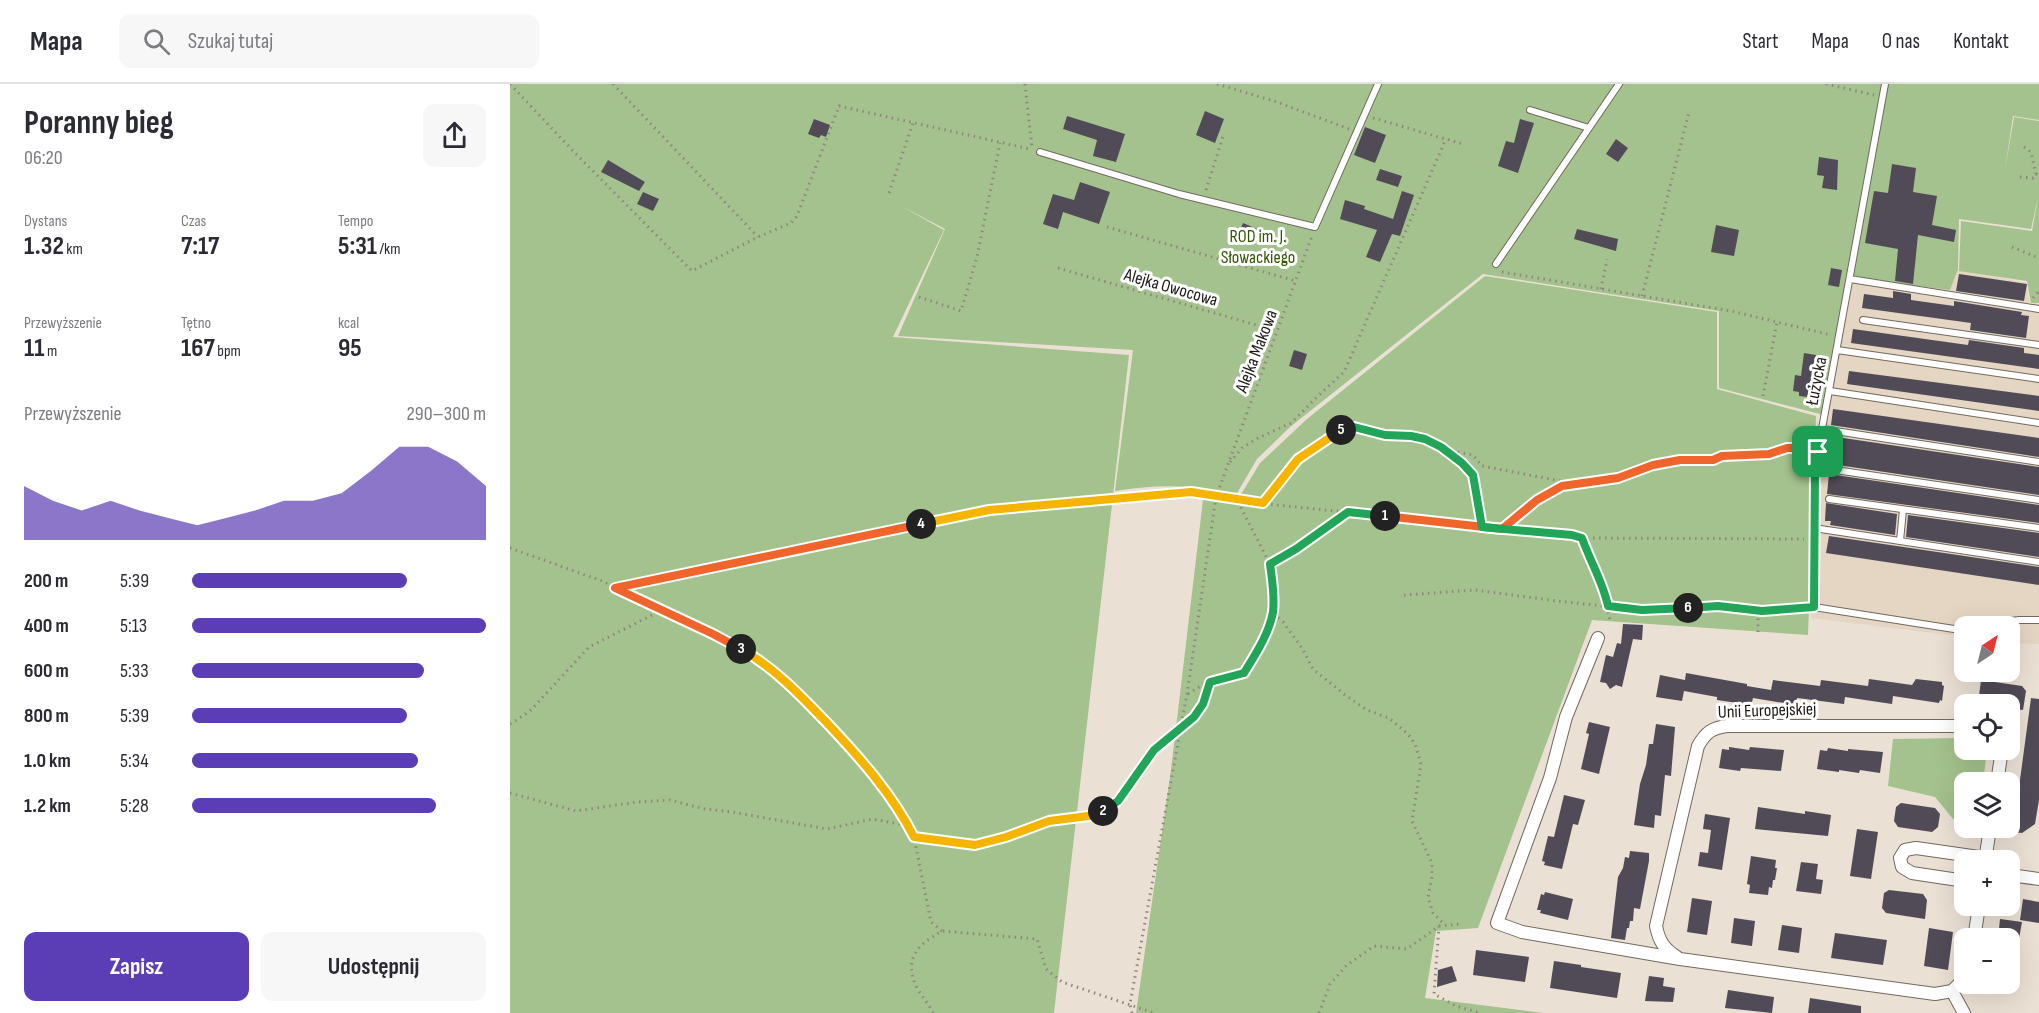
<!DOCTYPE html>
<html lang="pl">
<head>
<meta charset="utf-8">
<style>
  body { margin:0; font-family:"Sofia Sans Condensed",sans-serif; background:#f7f7f7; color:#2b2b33; height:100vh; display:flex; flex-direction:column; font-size:22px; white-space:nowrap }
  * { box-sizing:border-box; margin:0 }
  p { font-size:20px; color:#7c7c81 }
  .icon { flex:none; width:33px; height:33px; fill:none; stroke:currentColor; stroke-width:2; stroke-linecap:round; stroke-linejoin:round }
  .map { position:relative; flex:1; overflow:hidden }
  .sheet { display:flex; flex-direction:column; background:#fff; width:510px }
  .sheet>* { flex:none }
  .needle { width:39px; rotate:35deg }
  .fabs { position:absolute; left:1444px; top:532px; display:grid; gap:12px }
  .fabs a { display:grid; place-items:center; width:66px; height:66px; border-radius:12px; background:#fff; box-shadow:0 6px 24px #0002; font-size:30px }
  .pin { position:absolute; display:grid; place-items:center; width:51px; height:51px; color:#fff; margin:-26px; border-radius:12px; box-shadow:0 3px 9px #0006 }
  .km { position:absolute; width:30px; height:30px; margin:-15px; border-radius:50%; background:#222; color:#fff; font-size:16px; line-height:30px; text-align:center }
  .round { display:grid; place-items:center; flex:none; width:63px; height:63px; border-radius:12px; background:#f7f7f7 }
  .summary { display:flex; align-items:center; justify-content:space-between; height:102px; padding:0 24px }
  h1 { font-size:33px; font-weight:700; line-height:45px }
  .stats { display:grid; grid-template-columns:repeat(3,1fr); gap:9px; height:102px; padding:6px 24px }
  .stats div { display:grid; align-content:center }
  .stats b { font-size:26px; font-weight:700 }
  .stats small { font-size:16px; font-weight:400 }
  .stats p { font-size:16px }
  .chart { height:168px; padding:12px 24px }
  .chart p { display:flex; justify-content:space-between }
  .chart svg { width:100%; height:108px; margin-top:6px; fill:#5b3db5; opacity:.7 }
  .cta { display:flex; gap:12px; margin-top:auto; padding:12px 24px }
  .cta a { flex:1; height:69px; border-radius:12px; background:#5b3db5; color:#fff; font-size:24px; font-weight:700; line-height:69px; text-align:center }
  .cta a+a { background:#f7f7f7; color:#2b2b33 }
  ul { padding:0 24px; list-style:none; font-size:20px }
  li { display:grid; grid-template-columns:96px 72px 1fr; align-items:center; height:45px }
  li i { height:15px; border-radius:8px; background:#5b3db5 }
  header { display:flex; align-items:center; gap:36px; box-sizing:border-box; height:84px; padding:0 30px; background:#fff; border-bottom:2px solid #e1e1e2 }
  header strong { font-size:28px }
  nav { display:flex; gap:33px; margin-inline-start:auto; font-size:21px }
  .search { width:420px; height:54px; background:#f7f7f7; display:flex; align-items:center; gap:15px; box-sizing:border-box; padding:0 21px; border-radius:12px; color:#7c7c81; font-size:22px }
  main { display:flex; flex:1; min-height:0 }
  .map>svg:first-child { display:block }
  .built { fill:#e5d5c3 }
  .green { fill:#a4c28d }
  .building { fill:#514b57 }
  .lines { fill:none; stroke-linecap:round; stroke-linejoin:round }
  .lane-casing { stroke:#73695e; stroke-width:8 }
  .street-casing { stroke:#73695e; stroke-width:14 }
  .path { stroke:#8f877f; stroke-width:3; stroke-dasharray:1.5 4.5; stroke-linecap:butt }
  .lane { stroke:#fff; stroke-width:6 }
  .street { stroke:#fff; stroke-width:12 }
  .split-1-casing { stroke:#fff; stroke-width:12 }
  .split-2-casing { stroke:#fff; stroke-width:12 }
  .split-3-casing { stroke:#fff; stroke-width:12 }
  .split-4-casing { stroke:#fff; stroke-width:12 }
  .split-5-casing { stroke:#fff; stroke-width:12 }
  .split-6-casing { stroke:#fff; stroke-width:12 }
  .split-7-casing { stroke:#fff; stroke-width:12 }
  .split-1 { stroke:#f0652b; stroke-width:8 }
  .split-2 { stroke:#22a559; stroke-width:8 }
  .split-3 { stroke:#f5b400; stroke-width:8 }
  .split-4 { stroke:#f0652b; stroke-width:8 }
  .split-5 { stroke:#f5b400; stroke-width:8 }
  .split-6 { stroke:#22a559; stroke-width:8 }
  .split-7 { stroke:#22a559; stroke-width:8 }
  .labels { text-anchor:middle; stroke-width:6; stroke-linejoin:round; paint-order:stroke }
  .park-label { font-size:18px; fill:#325601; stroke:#fff }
  .street-label { font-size:18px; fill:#1c1814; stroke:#fff }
</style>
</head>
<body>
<header>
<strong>Mapa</strong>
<div class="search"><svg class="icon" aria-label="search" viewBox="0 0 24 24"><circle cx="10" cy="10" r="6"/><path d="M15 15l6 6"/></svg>Szukaj tutaj</div>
<nav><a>Start</a><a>Mapa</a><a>O nas</a><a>Kontakt</a></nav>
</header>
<main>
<section class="sheet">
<div class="summary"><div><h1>Poranny bieg</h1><p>06:20</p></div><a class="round"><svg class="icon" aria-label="share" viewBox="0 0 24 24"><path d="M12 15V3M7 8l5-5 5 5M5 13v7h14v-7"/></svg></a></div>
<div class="stats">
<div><p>Dystans</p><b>1.32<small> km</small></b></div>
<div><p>Czas</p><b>7:17</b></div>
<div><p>Tempo</p><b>5:31<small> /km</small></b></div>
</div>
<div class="stats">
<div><p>Przewyższenie</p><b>11<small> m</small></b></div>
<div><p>Tętno</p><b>167<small> bpm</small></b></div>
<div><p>kcal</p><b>95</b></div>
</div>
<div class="chart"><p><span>Przewyższenie</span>290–300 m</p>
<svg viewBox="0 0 160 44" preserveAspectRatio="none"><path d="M0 44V22L10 28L20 32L30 28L40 32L50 35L60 38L70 35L80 32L90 28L100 28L110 25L120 16L130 6L140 6L150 12L160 22V44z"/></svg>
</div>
<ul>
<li><b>200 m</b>5:39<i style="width:73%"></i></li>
<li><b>400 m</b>5:13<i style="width:100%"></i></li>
<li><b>600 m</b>5:33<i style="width:79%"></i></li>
<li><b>800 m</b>5:39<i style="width:73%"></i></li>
<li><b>1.0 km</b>5:34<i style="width:77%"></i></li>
<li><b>1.2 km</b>5:28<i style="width:83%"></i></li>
</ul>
<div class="cta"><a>Zapisz</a><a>Udostępnij</a></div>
</section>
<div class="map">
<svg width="1529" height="929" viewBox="0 0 1529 929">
  <rect width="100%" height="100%" fill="#ebe0d4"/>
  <!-- built -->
  <path class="built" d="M1448 185 1516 199 1520 220H1529V560L1500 559V543H1455V553L1301 534 1308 365 1338 193 1440 206Z"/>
  <!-- green -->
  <path class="green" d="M0 0H1529V36L1503 32 1495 86 1504 33 1529 37V219H1521L1517 197 1449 187 1451 137 1522 147 1528 114 1521 145 1449 135 1448 185 1440 206 1338 194 1314 331 1209 304V227L973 190 780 343 747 375 726 411C685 400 647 400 605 407L623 266 388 252 435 145 391 122 434 146 383 253 619 271 544 929H0Z
    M975 192 1207 228V305L1306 332 1298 551 1082 536 968 844 926 847 915 914 1034 929H626L661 686 693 416 730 412 750 379 797 335Z
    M1455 654V666H1471L1476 674 1473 699H1455V744H1466V747L1457 752 1425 713 1378 702 1383 655Z"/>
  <!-- building -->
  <path class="building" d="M695 27 714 35 705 59 686 51Z
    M557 32 615 50 606 78 583 72 587 56 553 45Z
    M304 35 320 41 316 53 311 51 309 54 298 50Z
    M1010 35 1024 39 1008 89 988 82 996 57 1004 59Z
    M855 43 876 51 865 79 844 71Z
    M1106 55 1118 64 1108 78 1096 70Z
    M1309 73 1328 76 1327 106 1312 104 1314 92 1307 91Z
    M98 76 135 98 129 107 91 88Z
    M1382 80 1406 84 1403 108 1427 112 1422 141 1446 146 1444 158 1408 151 1403 200 1385 197 1388 165 1355 159 1364 107 1378 109Z
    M870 85 892 92 888 103 866 96Z
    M570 98 600 108 589 140 553 128 548 145 533 140 543 110 564 116Z
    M892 107 904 111 890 152 882 150 870 178 856 173 867 146 830 135 835 116 855 122 854 125 883 135Z
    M133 108 149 115 143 127 127 120Z
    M733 139 747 145 741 157 728 151Z
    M1206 141 1229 146 1224 172 1201 168Z
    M1067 145 1108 155 1106 167 1064 155Z
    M1321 184 1332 186 1329 203 1318 201Z
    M1449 190 1517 200 1514 217 1446 207Z
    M1383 207 1401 210V216L1444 222V217L1512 228 1511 231 1519 232 1516 254 1460 246 1461 239 1352 224 1354 210 1383 214Z
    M1343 245 1458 261 1459 256 1514 264V269L1529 271V285L1341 259Z
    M784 266 797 270 792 286 779 282Z
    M1294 269 1306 271 1299 313 1289 312V308L1283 307 1285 291 1291 292Z
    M1339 287 1529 312V327L1337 300Z
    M1323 325 1529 354V373L1321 341Z
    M1320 352 1529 383V411L1321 380 1322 373 1317 372Z
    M1319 390 1529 421V439L1317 410Z
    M1316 419 1387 430 1385 451 1320 441 1321 437H1315Z
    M1398 431 1529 449V473L1396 453Z
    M1319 452 1529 483V501L1316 469Z
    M1113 540 1133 541 1132 556 1123 555 1112 603 1106 601 1100 605 1096 599 1090 598 1096 571 1103 573 1107 559 1111 560Z
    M1176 589 1237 600V602L1261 606 1263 596 1310 602 1311 596 1358 602 1359 595 1402 601 1406 595 1432 598V601L1434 602 1432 617 1430 616 1429 619 1383 612 1382 620 1335 613 1334 620 1287 614 1286 621 1243 614 1242 618H1234V620L1207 616V613L1174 607 1172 617 1146 613 1150 591 1175 596Z
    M1471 596 1512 602 1516 607 1513 626 1500 624V621L1468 620Z
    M1521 614 1529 615V716L1525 740 1512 749 1503 748Z
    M1079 638 1100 643 1089 690 1071 685 1079 650 1076 649Z
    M1146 640 1165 643 1161 692 1155 691 1151 732 1145 731 1144 744 1124 741 1130 700 1136 681 1139 660H1143Z
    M1219 663 1239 666 1240 663 1274 666 1271 687 1231 684 1230 687 1209 684 1212 665 1219 666Z
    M1318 664 1338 667V665L1373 668 1370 689 1350 686 1349 689 1329 686V688L1307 685 1310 666 1317 667Z
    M1054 711 1075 716 1068 741 1063 740 1052 785 1034 781 1035 778 1032 777 1038 752 1044 753Z
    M1391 719 1425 724 1430 730 1428 743 1422 748 1388 743 1384 737 1386 723Z
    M1248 723 1295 730V727L1321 731 1318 752 1245 745Z
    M1195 730 1220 734 1212 786 1188 782 1190 768 1198 769 1201 746 1193 745Z
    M1347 745 1368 748 1361 795 1340 792Z
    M1120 767 1139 769V777L1130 825 1124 824 1123 837H1120L1119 844H1117L1115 856 1101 854 1108 793 1113 784 1115 773 1119 774Z
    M1241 772 1266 776 1265 784H1267L1265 796H1263L1262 804 1259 803 1258 811 1239 809 1240 801 1237 800Z
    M1291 778 1308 780 1306 795 1313 796 1311 810 1286 807Z
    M1379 806 1413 810 1417 816 1415 835 1376 829 1372 824 1374 809Z
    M1035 808 1063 815 1058 836 1030 829 1031 826H1027L1031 810 1034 811Z
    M1182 814 1202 817 1197 851 1177 848Z
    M1513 815 1529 818V839L1510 836Z
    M1224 834 1245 837 1242 862 1221 859Z
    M1490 835 1512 838 1509 855H1488Z
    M1272 841 1292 844 1289 869 1268 866Z
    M1419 844 1443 848 1438 886 1414 882Z
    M1325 849 1377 856 1373 881 1321 874Z
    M966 866 1019 873 1015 898 963 891Z
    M1044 877 1071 881V883L1111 889 1107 914 1040 904Z
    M942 882 947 897 927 903 928 886Z
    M1139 892 1154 894 1153 902 1165 904 1163 918 1135 917Z
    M1218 906 1264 913 1262 929 1215 924Z
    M1300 914 1351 922V929H1298Z"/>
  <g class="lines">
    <!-- lane casing -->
    <g class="lane-casing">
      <path id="lane" d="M1375 0 1305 383 1304 523 1444 545 1455 543
        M1020 26 1079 44
        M530 68 669 110 805 143 868 0
        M986 180 1109 0
        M1340 195 1529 225
        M1353 236 1529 261
        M1327 266 1529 295
        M1320 307 1529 339
        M1312 345 1529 378
        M1305 383 1529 416
        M1319 415 1529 444
        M1304 444 1529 478
        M1390 457 1393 426
        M1456 543 1509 536H1529"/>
    </g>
    <!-- street casing -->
    <g class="street-casing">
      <path id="street" d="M1088 554 1056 633 1040 694 987 839 1012 848 1170 875 1425 910 1442 907 1455 894
        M1487 699 1491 672 1489 666
        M1475 777 1480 744
        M1500 791 1529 795
        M1455 797 1402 789 1392 783 1390 774 1395 766 1406 764 1476 774
        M1464 855 1469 822
        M1167 873C1154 865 1149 857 1146 842L1188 662C1196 648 1202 644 1217 642H1455
        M1442 907 1454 929"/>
    </g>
    <!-- path -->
    <path class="path" d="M0 0 65 69 182 187 248 153 281 139 287 132 329 22 520 65
      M103 0 248 153
      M515 0 522 64
      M707 0 764 17 839 45
      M1316 0 1364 11
      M863 34 953 60
      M1514 63 1521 68 1526 90
      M1510 93 1523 94 1526 90 1529 91
      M696 106 714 49
      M379 109 403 39
      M597 143 786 197
      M1502 163 1529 174
      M548 184 767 247
      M992 188 1221 227 1321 251
      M1091 205 1097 175
      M1132 212 1179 28
      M409 213 451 227 467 173 490 59
      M1523 214 1529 207
      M1253 312 1267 238
      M936 366 963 371 972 382 1061 399
      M720 378 732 364 746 355 781 339 808 312 834 288 936 55
      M728 418 760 480 763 504V529L773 538 792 564 803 585 835 611 857 626 879 634 898 650 905 660 911 680 902 737 922 779V793L918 813 923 829 935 841
      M753 419 788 375 828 346 845 343 875 351 901 352 915 355 931 363 952 379 964 391 972 443
      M993 444 1027 416 1052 402 1108 394 1143 381 1170 376H1204L1212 372 1259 370 1277 364H1298
      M1072 455 1083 484 1094 503 1100 537
      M0 464 92 497 203 550 240 570 294 613 338 661 372 700 393 731 404 753
      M760 480 786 465 836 429
      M105 504 479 426 681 408 727 417 1063 451 1072 454 1294 455
      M894 511 965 506 1047 517 1132 526 1208 522 1252 527 1295 524
      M1248 548V526
      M678 610 694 600 734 589 752 559 763 529
      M0 640 19 628 79 563 150 527
      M0 709 66 727 127 718 160 716 195 725 222 728 317 745 363 735 389 740 403 752
      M929 842 924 910 946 922 970 929
      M432 847 421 838 404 753 465 761 496 754 539 737 586 731 608 717 644 666 684 633 693 620 700 598
      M1452 881 1454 864
      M423 929C419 920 412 913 407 904 393 875 407 861 432 847L527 855 536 885 552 898 644 929
      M622 929 620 920 677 610 706 413 802 152
      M809 929 820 900 837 881 864 862 897 865 929 842 950 840"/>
    <!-- lane -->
    <use href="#lane" class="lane"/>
    <!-- street -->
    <use href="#street" class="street"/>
  </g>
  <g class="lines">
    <!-- split-1 casing -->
    <g class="split-1-casing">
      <path id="split-1" d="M875 432 992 445 1027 416 1052 402 1108 394 1143 381 1170 376H1203L1212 372 1259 370 1277 364H1298L1308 368"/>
    </g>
    <!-- split-2 casing -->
    <g class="split-2-casing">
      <path id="split-2" d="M593 727 608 717 644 666 684 633 693 620 700 598 734 589C745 571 759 550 763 528 765 512 762 495 760 480L786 465 838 428 875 432"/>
    </g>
    <!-- split-3 casing -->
    <g class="split-3-casing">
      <path id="split-3" d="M231 565C265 584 291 612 318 640 351 675 382 710 404 753L465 761 496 753 539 737 586 731 593 727"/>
    </g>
    <!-- split-4 casing -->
    <g class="split-4-casing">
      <path id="split-4" d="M231 565 203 550 105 504 411 440"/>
    </g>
    <!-- split-5 casing -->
    <g class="split-5-casing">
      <path id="split-5" d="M411 440 479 426 681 408 753 419 788 375 831 346"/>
    </g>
    <!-- split-6 casing -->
    <g class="split-6-casing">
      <path id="split-6" d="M831 346 844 343 875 351 901 352 915 355 931 363 952 379 963 391 972 443 1062 451 1072 454C1080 477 1093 498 1098 522L1132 526 1178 524"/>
    </g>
    <!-- split-7 casing -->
    <g class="split-7-casing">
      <path id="split-7" d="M1178 524 1208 522 1252 527 1304 523 1305 388 1308 368"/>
    </g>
    <!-- split-1 -->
    <use href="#split-1" class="split-1"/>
    <!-- split-2 -->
    <use href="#split-2" class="split-2"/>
    <!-- split-3 -->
    <use href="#split-3" class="split-3"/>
    <!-- split-4 -->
    <use href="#split-4" class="split-4"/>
    <!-- split-5 -->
    <use href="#split-5" class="split-5"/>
    <!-- split-6 -->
    <use href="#split-6" class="split-6"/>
    <!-- split-7 -->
    <use href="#split-7" class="split-7"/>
  </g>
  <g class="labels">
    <!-- park labels -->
    <g class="park-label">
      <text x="748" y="158">ROD im. J.<tspan x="748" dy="21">Słowackiego</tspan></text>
    </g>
    <!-- street labels -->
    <g class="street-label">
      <text transform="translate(661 203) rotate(16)" y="6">Alejka Owocowa</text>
      <text transform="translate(746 267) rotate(-69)" y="6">Alejka Makowa</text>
      <text transform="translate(1306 297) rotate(-79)" y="6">Łużycka</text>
      <text transform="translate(1257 626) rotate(-2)" y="6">Unii Europejskiej</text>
    </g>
  </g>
</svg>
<div class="fabs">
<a><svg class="needle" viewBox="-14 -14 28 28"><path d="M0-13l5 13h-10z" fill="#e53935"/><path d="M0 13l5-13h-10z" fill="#7c7c81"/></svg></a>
<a><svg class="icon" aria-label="locate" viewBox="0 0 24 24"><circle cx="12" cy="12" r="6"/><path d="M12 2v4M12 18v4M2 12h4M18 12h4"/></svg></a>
<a><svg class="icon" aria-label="layers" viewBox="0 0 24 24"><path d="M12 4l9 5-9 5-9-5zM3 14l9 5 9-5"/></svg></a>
<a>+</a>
<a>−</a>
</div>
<div class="pin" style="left:1308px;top:368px;background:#1e9e55"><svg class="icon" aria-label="arrive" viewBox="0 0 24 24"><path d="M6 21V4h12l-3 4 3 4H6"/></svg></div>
<b class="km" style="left:875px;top:432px">1</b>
<b class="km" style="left:593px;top:727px">2</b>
<b class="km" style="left:231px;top:565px">3</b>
<b class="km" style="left:411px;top:440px">4</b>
<b class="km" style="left:831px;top:346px">5</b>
<b class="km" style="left:1178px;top:524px">6</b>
</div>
</main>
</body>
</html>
